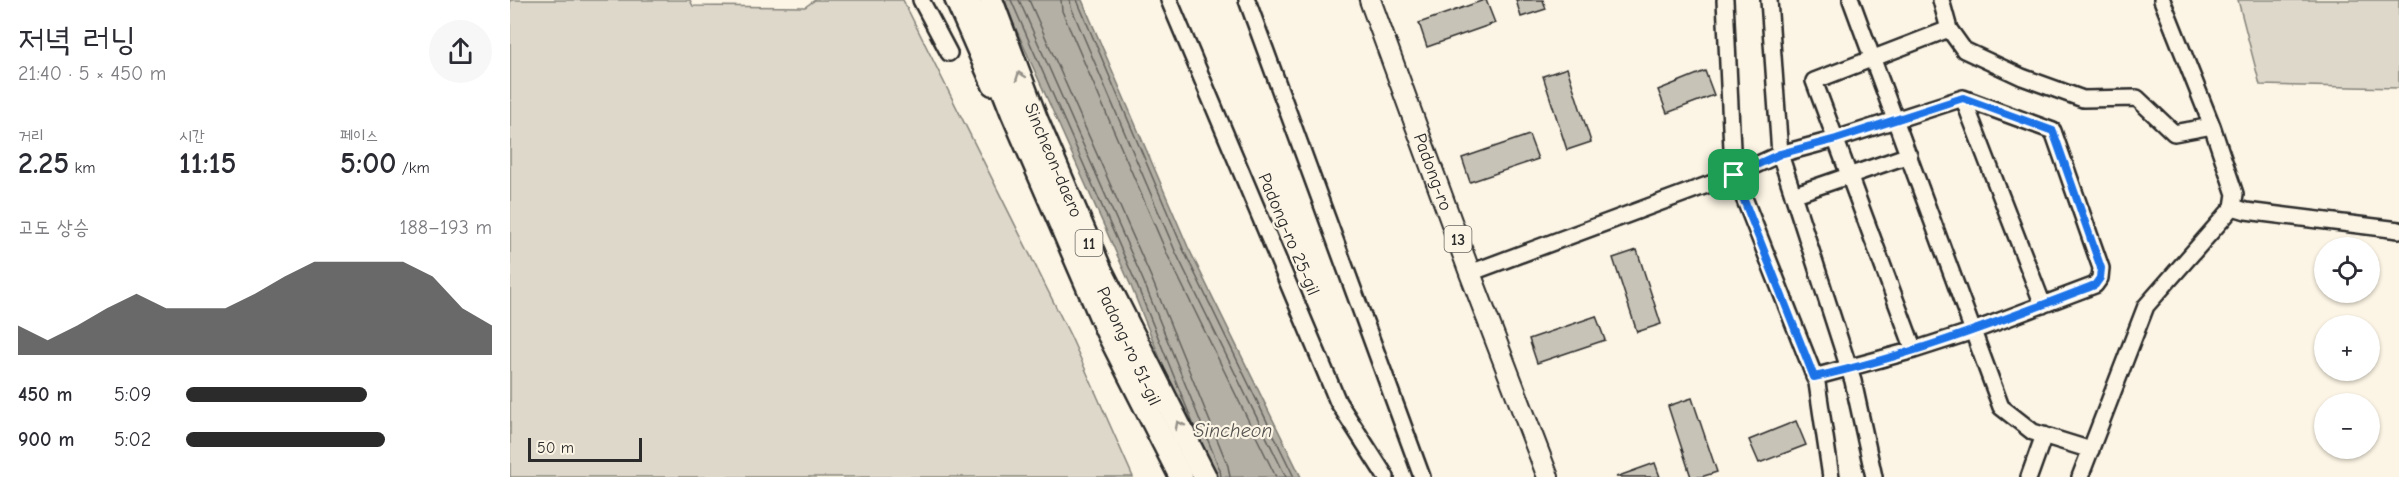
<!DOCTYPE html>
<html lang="ko">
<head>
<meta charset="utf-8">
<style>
  body { margin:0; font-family:"Comic Neue","Poor Story",sans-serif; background:#f7f7f7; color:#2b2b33; height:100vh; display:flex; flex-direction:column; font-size:22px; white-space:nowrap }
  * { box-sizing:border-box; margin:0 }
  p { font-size:20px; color:#7c7c81 }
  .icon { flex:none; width:33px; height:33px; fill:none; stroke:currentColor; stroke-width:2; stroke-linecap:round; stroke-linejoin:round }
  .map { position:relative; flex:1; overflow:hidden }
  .side { display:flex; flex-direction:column; background:#fff; width:510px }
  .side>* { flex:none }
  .controls { position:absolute; left:1804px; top:237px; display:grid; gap:12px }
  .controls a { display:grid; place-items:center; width:66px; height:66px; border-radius:50%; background:#fff; box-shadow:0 2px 4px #0004; font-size:30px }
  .scale { position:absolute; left:18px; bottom:15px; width:114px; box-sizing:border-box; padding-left:6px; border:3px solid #2b2b2b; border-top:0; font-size:16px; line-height:21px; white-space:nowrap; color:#2b2b2b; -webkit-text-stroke:4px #fcf5e5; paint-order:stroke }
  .pin { position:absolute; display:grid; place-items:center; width:51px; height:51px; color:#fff; margin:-26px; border-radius:12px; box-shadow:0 3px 9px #0006 }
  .round { display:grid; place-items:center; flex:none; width:63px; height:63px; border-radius:32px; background:#f7f7f7 }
  .overview { display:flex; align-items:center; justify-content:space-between; height:102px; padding:0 18px }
  h1 { font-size:33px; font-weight:600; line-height:45px }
  .stats { display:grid; grid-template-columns:repeat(3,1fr); gap:9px; height:102px; padding:6px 18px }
  .stats div { display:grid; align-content:center }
  .stats b { font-size:30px; font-weight:600 }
  .stats small { font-size:16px; font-weight:400 }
  .stats p { font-size:16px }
  .chart { height:168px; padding:12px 18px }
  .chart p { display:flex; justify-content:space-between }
  .chart svg { width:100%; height:108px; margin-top:6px; fill:#2b2b2b; opacity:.7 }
  ul { padding:0 18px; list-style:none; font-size:20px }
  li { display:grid; grid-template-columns:96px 72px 1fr; align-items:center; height:45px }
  li i { height:15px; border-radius:8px; background:#2b2b2b }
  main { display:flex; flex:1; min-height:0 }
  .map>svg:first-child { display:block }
  .green { fill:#ded8ca; stroke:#84827a; stroke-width:1.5 }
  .water { fill:#b4b0a5; stroke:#7d7b74; stroke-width:1.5 }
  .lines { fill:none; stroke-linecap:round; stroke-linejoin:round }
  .shore { stroke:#62605c; stroke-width:1.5 }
  .building { fill:#c8c3b7; stroke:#2b2b2b; stroke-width:1.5 }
  .minor-casing { stroke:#2b2b2b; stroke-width:20 }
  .major-casing { stroke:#2b2b2b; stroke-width:24 }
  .highway-casing { stroke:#2b2b2b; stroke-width:27 }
  .minor { stroke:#fcf5e5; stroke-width:15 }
  .major { stroke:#fcf5e5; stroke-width:20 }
  .highway { stroke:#fcf5e5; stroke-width:22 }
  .oneway { stroke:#949088 }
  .route-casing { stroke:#fff; stroke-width:12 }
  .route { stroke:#1a73e8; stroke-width:8 }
  .labels { text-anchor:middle; stroke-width:4.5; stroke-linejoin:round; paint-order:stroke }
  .shield { fill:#fcf5e5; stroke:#6a6863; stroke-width:1.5 }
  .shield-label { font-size:16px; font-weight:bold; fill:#2b2b2b }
  .street-label { font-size:18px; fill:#2b2b2b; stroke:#fcf5e5 }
  .water-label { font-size:20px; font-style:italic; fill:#545350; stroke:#fcf5e5 }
</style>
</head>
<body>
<main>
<section class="side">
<div class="overview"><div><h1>저녁 러닝</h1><p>21:40 · 5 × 450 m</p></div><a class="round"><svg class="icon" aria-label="share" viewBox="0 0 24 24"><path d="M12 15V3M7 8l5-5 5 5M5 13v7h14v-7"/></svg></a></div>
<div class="stats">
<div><p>거리</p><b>2.25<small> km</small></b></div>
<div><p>시간</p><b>11:15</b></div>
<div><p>페이스</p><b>5:00<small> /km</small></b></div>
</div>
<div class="chart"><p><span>고도 상승</span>188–193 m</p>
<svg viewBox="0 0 160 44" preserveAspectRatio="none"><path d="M0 44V32L10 38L20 32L30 25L40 19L50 25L60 25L70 25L80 19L90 12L100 6L110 6L120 6L130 6L140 12L150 25L160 32V44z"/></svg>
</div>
<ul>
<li><b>450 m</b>5:09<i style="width:59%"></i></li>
<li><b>900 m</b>5:02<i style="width:65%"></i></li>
</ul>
</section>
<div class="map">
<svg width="1889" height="477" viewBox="0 0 1889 477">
  <rect width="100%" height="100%" fill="#fcf5e5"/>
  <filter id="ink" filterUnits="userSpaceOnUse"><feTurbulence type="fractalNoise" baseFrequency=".0167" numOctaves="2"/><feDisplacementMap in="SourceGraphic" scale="12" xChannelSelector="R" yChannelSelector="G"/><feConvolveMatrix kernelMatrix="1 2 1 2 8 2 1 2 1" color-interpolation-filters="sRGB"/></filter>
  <g filter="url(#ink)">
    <!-- green -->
    <path class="green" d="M0 0H180L183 6 295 7 305 0H393L561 337 623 477H0Z
      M1728 0H1889V88L1750 85Z"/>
    <!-- water -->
    <path class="water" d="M495 0H572L678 247 791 477H698L621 286 502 20Z"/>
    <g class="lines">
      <!-- shore -->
      <path class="shore" d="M501 0 626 283 687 433
        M509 0 633 280 710 470 711 477
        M519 0 641 277 718 466 720 477
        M551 0 552 11 658 256 766 477
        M560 0 561 7 666 253 776 477
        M567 0 673 249 784 477"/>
    </g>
    <!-- building -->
    <path class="building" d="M974 0H976L985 23 917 47 909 23Z
      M1006 0H1033L1036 9 1011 17Z
      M1057 68 1081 142 1057 150 1033 76Z
      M1195 71 1204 95 1157 113 1148 90Z
      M1019 135 1028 159 960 182 952 158Z
      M1127 250 1151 324 1127 332 1103 258Z
      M1086 316 1095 340 1027 363 1019 339Z
      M1182 398 1207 472 1191 477H1181L1158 406Z
      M1286 421 1296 445 1249 463 1239 440Z
      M1145 463 1150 477H1106Z"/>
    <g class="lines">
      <!-- minor casing -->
      <g class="minor-casing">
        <path id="minor" d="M411 0 439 53
          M443 0 481 87
          M659 0 828 402 876 477
          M737 0 912 477
          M1215 0 1223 170 1307 383 1321 477
          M1259 0 1270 154 1343 381 1364 477
          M1341 0 1491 407 1523 432 1581 450
          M1431 0 1439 29
          M1453 98 1533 305
          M1283 195 1399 155
          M1723 207 1736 211 1889 230
          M960 273 1224 175 1270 154 1326 139 1453 98 1543 131 1591 268 1590 278 1585 285 1463 331 1404 350C1371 260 1337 171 1304 81L1439 29 1454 50 1512 77 1573 99 1627 98 1664 133 1702 126
          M1304 377 1404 350
          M1519 477 1534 435
          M1570 477 1636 306 1723 207 1725 194 1702 126 1652 0"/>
      </g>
      <!-- major casing -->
      <g class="major-casing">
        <g id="major">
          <path id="s1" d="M860 0 960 273 1038 477"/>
        </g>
      </g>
      <!-- highway casing -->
      <g class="highway-casing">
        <g id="highway">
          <path d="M458 0 503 114 597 331 671 477"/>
          <path id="s2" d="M481 0 526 119 590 269 695 477"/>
        </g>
      </g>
      <!-- minor -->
      <use href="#minor" class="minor"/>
      <!-- major -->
      <use href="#major" class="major"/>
      <!-- highway -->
      <use href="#highway" class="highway"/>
    </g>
    <!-- one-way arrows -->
    <defs><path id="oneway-chevron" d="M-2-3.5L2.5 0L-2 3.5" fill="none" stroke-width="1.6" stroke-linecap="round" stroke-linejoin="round" transform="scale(1.5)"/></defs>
    <g class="oneway">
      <use href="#oneway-chevron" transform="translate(510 76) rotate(-111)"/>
      <use href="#oneway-chevron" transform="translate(669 425) rotate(-117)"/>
    </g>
  </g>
  <g class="lines" filter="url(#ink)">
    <!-- route casing -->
    <g class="route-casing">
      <path id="route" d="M1453 98 1543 131 1591 268 1590 278 1585 285C1493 320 1401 356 1304 377L1224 175 1270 154 1326 139Z"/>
    </g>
    <!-- route -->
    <use href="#route" class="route"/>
  </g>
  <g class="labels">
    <!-- shield labels -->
    <g class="shield">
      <rect x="934.5" y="226" width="27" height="26" rx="4.5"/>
      <rect x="565.5" y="230" width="27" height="26" rx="4.5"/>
    </g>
    <g class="shield-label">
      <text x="948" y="245">13</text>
      <text x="579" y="249">11</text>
    </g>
    <!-- street labels -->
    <g class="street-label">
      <text dy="6" stroke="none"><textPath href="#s2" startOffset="172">Sincheon-daero</textPath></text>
      <text dy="6" stroke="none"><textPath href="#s1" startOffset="183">Padong-ro</textPath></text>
      <text transform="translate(779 234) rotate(67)" y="6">Padong-ro 25-gil</text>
      <text transform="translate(619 346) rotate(65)" y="6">Padong-ro 51-gil</text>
    </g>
    <!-- water labels -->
    <g class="water-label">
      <text x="723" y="437">Sincheon</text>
    </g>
  </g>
</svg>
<div class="controls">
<a><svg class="icon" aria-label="locate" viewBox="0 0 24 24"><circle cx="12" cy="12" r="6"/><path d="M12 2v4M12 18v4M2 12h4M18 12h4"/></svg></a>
<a>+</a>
<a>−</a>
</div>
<div class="scale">50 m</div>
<div class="pin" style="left:1224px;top:175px;background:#1e9e55"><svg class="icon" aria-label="arrive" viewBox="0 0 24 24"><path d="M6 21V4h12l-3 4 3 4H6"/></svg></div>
</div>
</main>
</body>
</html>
